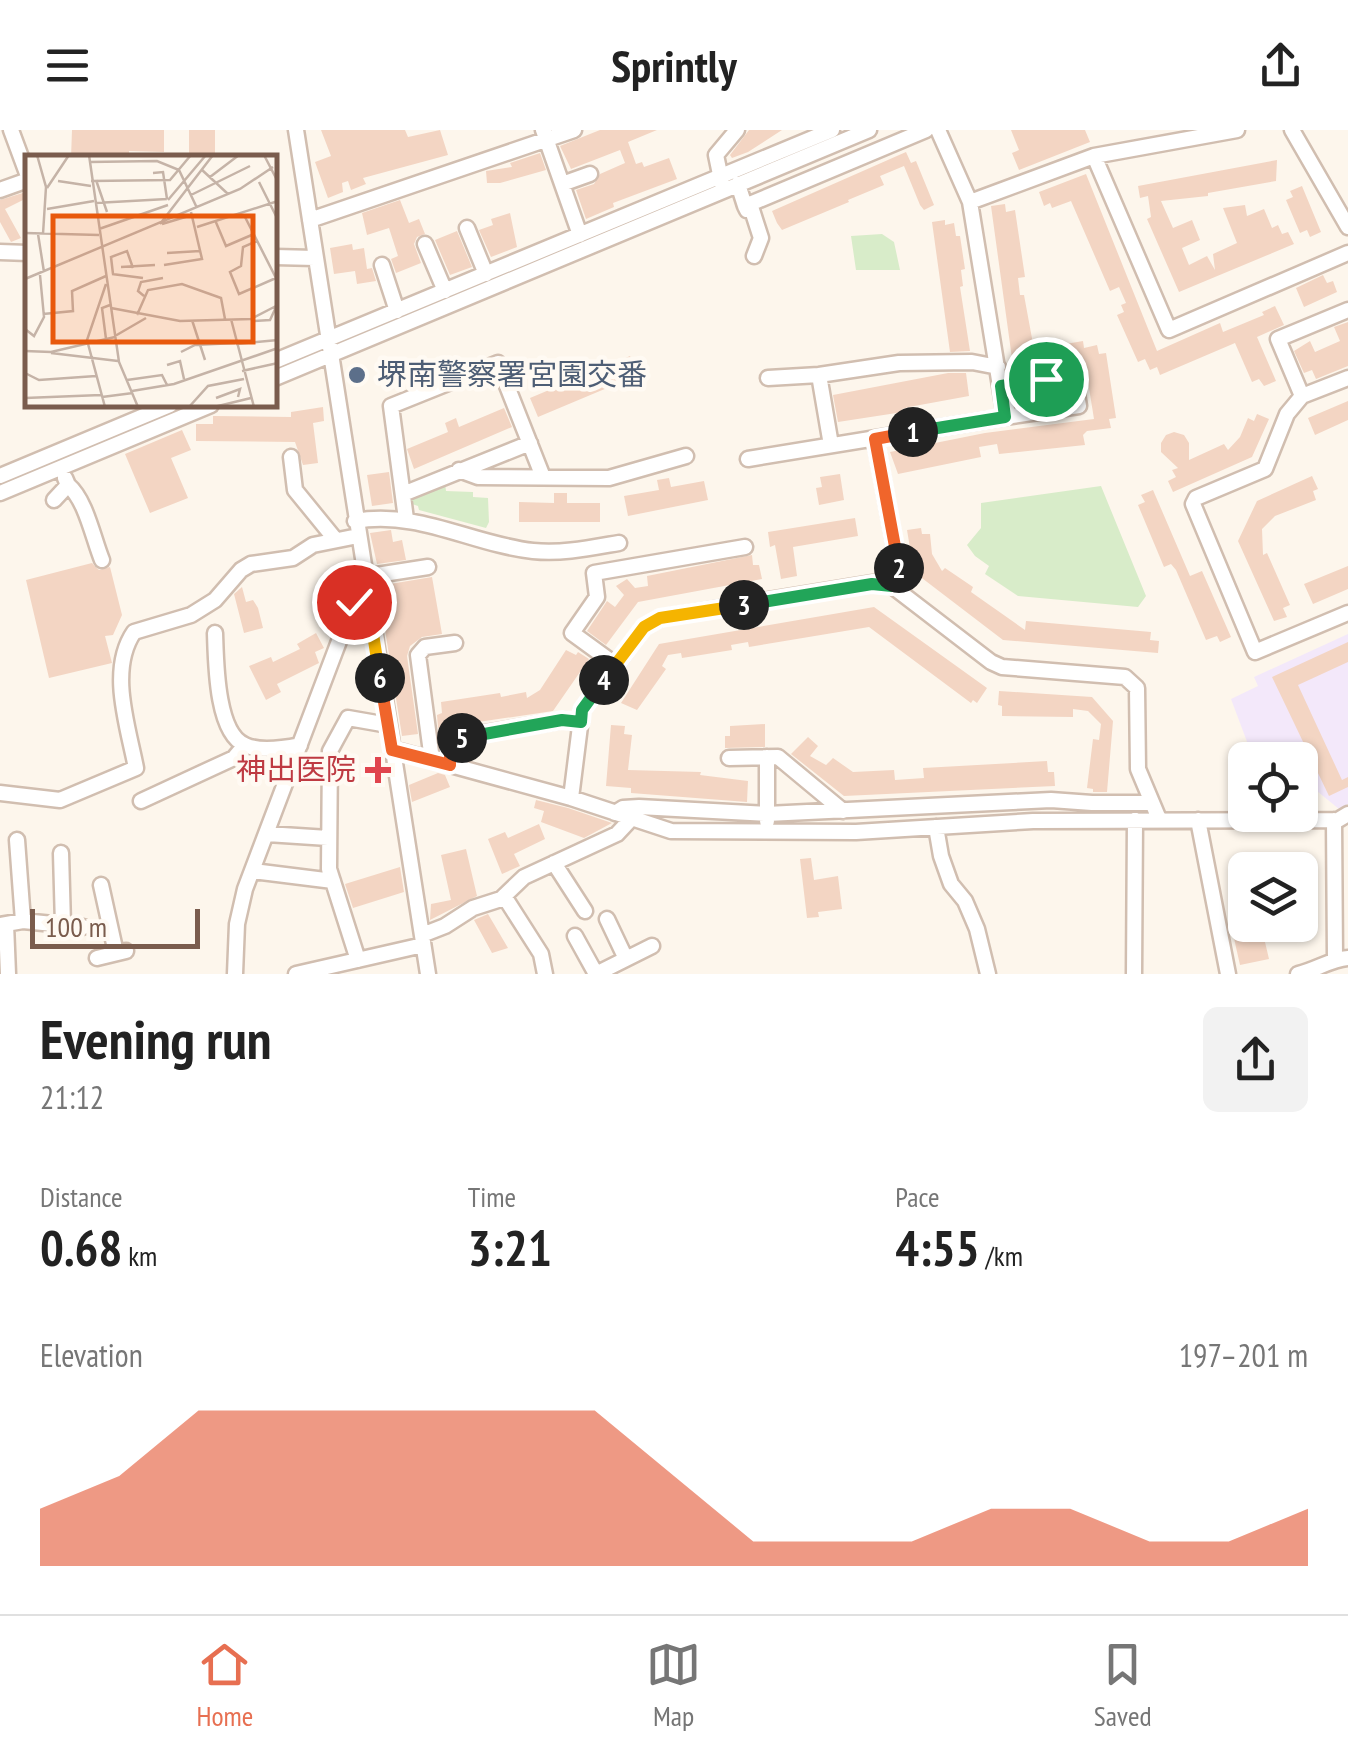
<!DOCTYPE html>
<html lang="en">
<head>
<meta charset="utf-8">
<style>
  body { margin:0; font-family:"PT Sans Narrow","Noto Sans JP",sans-serif; background:#f2f2f2; color:#222; height:100vh; display:flex; flex-direction:column; font-size:38px; white-space:nowrap }
  * { box-sizing:border-box; margin:0 }
  p { font-size:32px; color:#767676 }
  .icon { flex:none; width:55px; height:55px; fill:none; stroke:currentColor; stroke-width:2; stroke-linecap:round; stroke-linejoin:round }
  .map { position:relative; height:844px; overflow:hidden }
  .drawer { display:flex; flex-direction:column; background:#fff; flex:1 }
  .drawer>* { flex:none }
  .tools { position:absolute; left:1228px; top:612px; display:grid; gap:20px }
  .tools a { display:grid; place-items:center; width:90px; height:90px; border-radius:15px; background:#fff; box-shadow:0 2px 8px #0004; font-size:50px }
  .scale { position:absolute; left:30px; bottom:25px; width:170px; box-sizing:border-box; padding-left:10px; border:5px solid #7a5c4d; border-top:0; font-size:28px; line-height:35px; white-space:nowrap; color:#7a5c4d; -webkit-text-stroke:8px #fffaf3; paint-order:stroke }
  .pin { position:absolute; display:grid; place-items:center; width:85px; height:85px; color:#fff; margin:-42px; border:5px solid #fff; border-radius:50%; box-shadow:0 2px 10px #0007 }
  .km { position:absolute; width:50px; height:50px; margin:-25px; border-radius:50%; background:#222; color:#fff; font-size:28px; line-height:50px; text-align:center }
  .round { display:grid; place-items:center; flex:none; width:105px; height:105px; border-radius:15px; background:#f2f2f2 }
  .headline { display:flex; align-items:center; justify-content:space-between; height:170px; padding:0 40px }
  h1 { font-size:55px; font-weight:700; line-height:75px }
  .figures { display:grid; grid-template-columns:repeat(3,1fr); gap:15px; height:170px; padding:10px 40px }
  .figures div { display:grid; align-content:center }
  .figures b { font-size:50px; font-weight:700 }
  .figures small { font-size:28px; font-weight:400 }
  .figures p { font-size:28px }
  .chart { height:280px; padding:20px 40px }
  .chart p { display:flex; justify-content:space-between }
  .chart svg { width:100%; height:180px; margin-top:10px; fill:#e76f51; opacity:.7 }
  header { display:flex; justify-content:space-between; align-items:center; height:130px; padding:0 40px; background:#fff; font-size:45px; font-weight:700 }
  .tabs { display:flex; justify-content:space-around; align-items:center; height:140px; border-top:2px solid #e0e0e0; background:#fff; font-size:28px; color:#767676 }
  .tabs a { display:grid; justify-items:center; gap:5px }
  .tabs .current { color:#e76f51 }
  .map>svg:first-child { display:block }
  .education { fill:#f3e8fa }
  .green { fill:#d8ecc9 }
  .building { fill:#f3d5c3 }
  .lines { fill:none; stroke-linecap:round; stroke-linejoin:round }
  .minor-casing { stroke:#d1beb0; stroke-width:19 }
  .minor { stroke:#fff; stroke-width:14 }
  .split-1-casing { stroke:#fff; stroke-width:20 }
  .split-2-casing { stroke:#fff; stroke-width:20 }
  .split-3-casing { stroke:#fff; stroke-width:20 }
  .split-4-casing { stroke:#fff; stroke-width:20 }
  .split-5-casing { stroke:#fff; stroke-width:20 }
  .split-6-casing { stroke:#fff; stroke-width:20 }
  .split-7-casing { stroke:#fff; stroke-width:20 }
  .split-1 { stroke:#22a559; stroke-width:12 }
  .split-2 { stroke:#f0652b; stroke-width:12 }
  .split-3 { stroke:#22a559; stroke-width:12 }
  .split-4 { stroke:#f5b400; stroke-width:12 }
  .split-5 { stroke:#22a559; stroke-width:12 }
  .split-6 { stroke:#f0652b; stroke-width:12 }
  .split-7 { stroke:#f5b400; stroke-width:12 }
  .service-dot { fill:#5c6f8a; stroke:#fffaf3; stroke-width:4 }
  .health-dot { fill:#e0444e; stroke:#fffaf3; stroke-width:4 }
  .labels { text-anchor:middle; stroke-width:9; stroke-linejoin:round; paint-order:stroke }
  .service-label { font-size:30px; fill:#4e5e75; stroke:#fffaf3; text-anchor:start }
  .health-label { font-size:30px; fill:#be3a42; stroke:#fffaf3; text-anchor:end }
  .inset-road { fill:none; stroke:#c5b3a7; stroke-width:2.5 }
  .view { fill:#e8590c; fill-opacity:0.15; stroke:#e8590c; stroke-width:5 }
  .inset-edge { fill:none; stroke:#7a5c4d; stroke-width:5 }
</style>
</head>
<body>
<header><svg class="icon" aria-label="menu" viewBox="0 0 24 24"><path d="M4 6h16M4 12h16M4 18h16"/></svg>Sprintly<svg class="icon" aria-label="share" viewBox="0 0 24 24"><path d="M12 15V3M7 8l5-5 5 5M5 13v7h14v-7"/></svg></header>
<div class="map">
<svg width="1348" height="844" viewBox="0 0 1348 844">
  <rect width="100%" height="100%" fill="#fdf6ec"/>
  <!-- education -->
  <path class="education" d="M1348 504V674L1339 679 1312 657 1305 627 1252 625 1231 569 1258 556 1254 547Z"/>
  <!-- green -->
  <path class="green" d="M882 104 894 112 900 140H856L851 106Z
    M445 353 446 361 473 362V367L488 368 489 392 486 398 419 380 418 376 412 374 411 366Z
    M1101 356 1146 466 1138 477 1018 466 985 444 989 436 975 426 967 415 981 398V373Z"/>
  <!-- building -->
  <path class="building" d="M72 0H164V22L129 21V28H71Z
    M189 0H215V28H189Z
    M321 0H405L408 7 440 0 448 25 363 48 366 54 351 60 348 51 342 53 343 62 328 68 315 32 331 26Z
    M600 0H657L628 12 636 34 642 32 644 37 669 28 677 49 613 73 614 77 586 89 576 60 594 54 600 44 625 33 620 20 571 39 560 16Z
    M749 0H782L748 22 732 28 730 25Z
    M1011 0H1085L1090 12 1019 40 1012 23 1019 20Z
    M906 22 911 33 916 31 934 75 924 80 920 75 904 36 880 46 884 55 848 70 849 72 782 100 777 93 772 81Z
    M540 23 546 40 500 53H487L486 41 512 37 510 33Z
    M1277 30 1276 51 1208 63V66L1161 71 1173 98 1192 90 1200 110 1182 118 1189 135 1207 126 1215 140 1213 124 1237 113 1223 78 1245 75 1247 86 1264 79 1272 98 1278 95 1282 104 1288 102 1294 114 1179 162 1147 89 1151 87 1148 66 1140 68 1138 56Z
    M1086 44 1157 221 1220 193 1223 202 1264 185 1262 182 1275 176 1284 195 1257 207 1276 251 1264 256 1259 249 1252 252 1235 213 1160 245 1157 237 1150 240 1145 229 1138 232 1117 185 1124 182 1121 175 1126 173 1119 157 1110 161 1071 71 1052 78 1050 73 1044 76 1039 62Z
    M1302 56 1321 102 1310 107 1307 100 1300 103 1286 70 1293 67 1290 61Z
    M26 62 25 69 5 79 21 108 11 112 0 92V70Z
    M400 70 409 93 419 89 425 104 417 107 414 114 421 133 396 143 391 129 398 126 389 98 367 105 362 83Z
    M1005 74 1006 82 1015 80 1025 147 1018 148 1020 165H1024L1036 230 1028 231 1030 241 1014 243 991 76Z
    M510 83 517 117 491 127 479 100 493 95 491 89Z
    M945 90V95L954 93 956 106H960L965 139 961 140 963 156 960 157 970 221 950 222 932 92Z
    M457 101 472 137 450 145 435 110Z
    M352 114 353 120 364 118 367 139 372 138 376 151 357 154 355 141 334 144 330 118Z
    M1323 145 1327 153 1333 151 1337 162 1304 177 1296 158Z
    M1348 192V236L1316 249 1312 240 1304 243 1294 221 1310 211 1315 222 1340 211 1334 197Z
    M1083 211 1084 218 1097 215 1099 224 1106 223 1116 288 1109 289 1111 298 1087 301 1083 305 1085 315 999 324 997 314 979 317 981 327 898 344 890 322 985 303 1094 289 1085 233 1051 238 1048 223 1055 222 1054 216Z
    M630 226 638 245 538 287 530 268 573 250 569 241 580 237 584 246Z
    M948 243H966L969 266 909 277 902 279 903 282 838 292 833 265Z
    M1348 271V290L1315 305 1308 288Z
    M323 277 324 291 313 293 318 333 303 335 295 312 196 311V294H213V286L291 287V282Z
    M504 278 512 297 414 339 407 319 448 302 445 293 456 288 459 297Z
    M1257 284 1269 289 1252 327 1173 362 1168 351 1176 347 1172 340 1178 338 1161 322V313L1166 305 1174 302 1184 305 1189 313V330L1224 314 1228 320 1240 307 1248 288 1254 291Z
    M182 300 191 320 171 328 188 368 150 383 125 324Z
    M389 342 393 373 372 376 367 345Z
    M840 344 844 370 819 375 816 358 822 357 820 347Z
    M1312 346 1318 359 1313 361 1316 370 1275 386 1262 399 1263 425 1267 423 1290 475 1283 478 1287 487 1274 491 1238 411 1257 371Z
    M669 348 671 357 704 351 708 370 628 386 624 366 659 360 657 350Z
    M1153 360 1190 446 1202 441 1231 507 1220 512 1217 506 1206 510 1176 440 1171 434 1164 437 1138 375 1145 372 1141 365Z
    M554 363H567V373H600V392H519V372L554 373Z
    M855 388 858 406 793 417 797 446 781 449 775 415 770 417 768 402Z
    M921 398 922 404H930L932 424 942 441 945 438 973 457 971 462 1025 500 1026 491 1151 502 1150 510 1159 511 1158 523 1003 510 914 442 907 400Z
    M391 400 393 412 402 410 406 430 377 434 370 403Z
    M752 425 753 435H759L762 449 638 472 606 515 587 501 607 471 615 477 624 465 616 456 627 449 635 458 648 456 647 446Z
    M92 433 99 440 110 437 122 485 113 505 105 506 112 533 49 548 26 450Z
    M1348 436V459L1313 474 1304 454Z
    M432 447 442 504 422 507 410 516 407 526 418 604 402 606 378 456Z
    M242 457 246 472 253 470 258 478 263 498 244 503 234 464Z
    M874 477 987 558 977 573 973 570 971 573 869 497 749 517 748 512 731 515 732 520 682 528 681 523 668 525 662 536 666 539 637 580 621 573 659 514Z
    M316 503 324 518 315 522 319 533 277 554 281 562 266 570 249 536 271 527 273 532 300 519 297 514Z
    M1348 512V532L1298 555 1342 650 1348 647V657L1329 666 1272 547Z
    M566 520 576 525 578 522 589 529 553 581 438 598 437 585 442 583 441 572 500 563 501 567 526 562 527 568 540 560Z
    M999 561 1092 567 1113 591 1107 662H1093V659L1087 658 1093 609 1099 610 1101 594 1088 581 1073 579V587L1002 586V576L998 575Z
    M765 594V617L725 618V606H730V596Z
    M611 595 625 596 624 604 632 605 628 640 701 642 700 645 748 651 747 672 631 663V658L606 656Z
    M808 607 818 616 810 626 826 635 833 628 853 642 894 640 895 650 924 648 923 638 1047 631 1048 642H1054L1055 656 844 666 791 624Z
    M438 643 445 645 450 657 412 672 409 655Z
    M536 670 568 678 612 693 584 708 541 692 544 681 534 678Z
    M539 694 545 709 514 724 520 736 502 744 488 709 505 702 508 708Z
    M466 719 477 766 430 790 431 774 451 770 441 725Z
    M811 728 814 750 838 746 842 779 818 782 819 787 807 788 800 729Z
    M400 737 404 762 353 778 345 754Z
    M1245 783V795H1261L1269 829 1240 835 1229 786Z
    M488 784 508 818 492 823 474 790Z"/>
  <g class="lines">
    <!-- minor casing -->
    <g class="minor-casing">
      <path id="minor" d="M11 0 28 46
        M296 0 428 844
        M543 0 580 105
        M1292 0 1348 97
        M1094 26 1169 200 1348 123
        M562 54 590 44
        M722 54 716 25 737 0
        M738 54 745 76 926 0
        M0 60 28 50
        M970 72 1094 26 1237 0
        M745 76 747 80H752L761 108 754 126
        M310 90 574 0
        M467 98 486 144
        M425 114 445 161
        M0 122 28 123
        M275 127 315 128
        M382 135 397 181
        M275 231 832 0
        M819 245 831 315
        M275 248 869 0
        M768 248 819 245 899 233 972 232 998 237
        M1348 248 1302 266 1287 284 1265 339 1196 368 1193 374 1255 522 1348 483
        M1001 256 1074 245 1079 276 1005 287
        M1302 266 1278 209 1348 180
        M875 309 899 439 892 456
        M291 327 295 360 335 409
        M748 329 1005 287 970 72 938 0
        M459 340 478 347 609 348 686 326
        M0 346 170 275
        M68 355C86 370 93 408 102 430
        M0 363 211 275
        M403 364 530 313
        M54 370 68 355 65 348
        M406 389 391 276 498 233 543 347
        M355 391C419 380 471 414 533 421 562 424 590 418 619 413
        M364 447 428 437
        M215 503C216 531 216 603 245 615 260 622 285 618 300 615
        M616 535 572 503 597 467 594 443 745 417
        M392 619 571 668 671 701 856 702 1033 691 1338 690 1348 684
        M729 628 778 627 843 681
        M432 630 418 525 425 517 455 513
        M450 635V609L563 590 581 592
        M0 663 60 670 136 638C128 596 108 540 134 502L191 485 215 470 241 440 251 434 293 428 313 415 358 406
        M571 668 582 580 644 497 660 488 872 453 892 456 991 532 1002 537 1125 547 1137 558 1138 639 1159 689
        M141 671 234 628 245 615
        M615 683 623 678 639 677 767 684 1051 670 1092 673H1152
        M1198 690 1228 844
        M1334 690 1335 829
        M767 691V627
        M936 697 941 726 951 754 965 771 977 799 988 844
        M267 704 328 708
        M17 710 23 791
        M61 723 63 795
        M554 733 585 781
        M253 741 333 751
        M101 755 116 823
        M504 766 541 824 545 844
        M607 789 626 829
        M6 794 8 844
        M0 795 23 791 83 797
        M422 805 445 796 473 778 501 769 524 747 617 704 631 689
        M575 806 596 844
        M97 828 126 821
        M358 830 329 739 330 621 348 588 388 595
        M235 844 237 794 245 759 363 448
        M296 844 423 815
        M596 844 652 816
        M1134 844 1135 690
        M1298 844C1316 840 1331 829 1348 828"/>
    </g>
    <!-- minor -->
    <use href="#minor" class="minor"/>
  </g>
  <g class="lines">
    <!-- split-1 casing -->
    <g class="split-1-casing">
      <path id="split-1" d="M913 302 1005 287 1001 256 1046 249"/>
    </g>
    <!-- split-2 casing -->
    <g class="split-2-casing">
      <path id="split-2" d="M899 438 875 309 913 302"/>
    </g>
    <!-- split-3 casing -->
    <g class="split-3-casing">
      <path id="split-3" d="M744 475 872 454 892 456 899 438"/>
    </g>
    <!-- split-4 casing -->
    <g class="split-4-casing">
      <path id="split-4" d="M604 550 644 497 660 488 744 475"/>
    </g>
    <!-- split-5 casing -->
    <g class="split-5-casing">
      <path id="split-5" d="M462 608 562 590 581 592 582 580 604 550"/>
    </g>
    <!-- split-6 casing -->
    <g class="split-6-casing">
      <path id="split-6" d="M380 548 392 620 450 635V610L462 608"/>
    </g>
    <!-- split-7 casing -->
    <g class="split-7-casing">
      <path id="split-7" d="M354 472 364 448 380 548"/>
    </g>
    <!-- split-1 -->
    <use href="#split-1" class="split-1"/>
    <!-- split-2 -->
    <use href="#split-2" class="split-2"/>
    <!-- split-3 -->
    <use href="#split-3" class="split-3"/>
    <!-- split-4 -->
    <use href="#split-4" class="split-4"/>
    <!-- split-5 -->
    <use href="#split-5" class="split-5"/>
    <!-- split-6 -->
    <use href="#split-6" class="split-6"/>
    <!-- split-7 -->
    <use href="#split-7" class="split-7"/>
  </g>
  <!-- markers -->
  <circle class="service-dot" cx="357" cy="245" r="10"/>
  <path class="health-dot" d="M373 625h10v10h10v10h-10v10h-10v-10h-10v-10h10z"/>
  <g class="labels">
    <!-- service labels -->
    <g class="service-label">
      <text x="377" y="255">堺南警察署宮園交番</text>
    </g>
    <!-- health labels -->
    <g class="health-label">
      <text x="356" y="650">神出医院</text>
    </g>
  </g>
  <!-- overview -->
  <g transform="translate(25 25)">
    <rect width="252" height="252" fill="#fdf6ec"/>
    <path class="inset-road" d="M12 0 21 32 18 79M64 0 94 207 113 252M239 0 253 27M64 7 132 6 154 15 172 53M176 14 203 39M128 18 138 17 142 44M185 22 214 0M71 25 82 57M33 26 66 31M66 26 145 25 166 0M234 27 253 65M22 33 44 0M166 40 225 11M143 45 181 0M70 48 142 44M22 54 69 46M219 60 253 127M190 65 201 91 229 79M135 69 188 0M137 69 167 60M172 72 253 46M74 74 143 50M0 78 74 80M13 79 19 117M232 86 218 92 216 111 205 117 214 139 251 123M142 98 175 96M139 110 177 104 166 57M96 112 130 110M87 119 118 123M88 119 86 102 102 96 108 113M0 124 215 34 248 12M119 141 113 136 116 127 138 123M86 153 155 166 226 164 253 150M18 159 48 156 47 136 81 121M112 160 123 135 157 129 196 143 200 164M206 164 229 252M167 165 180 205M227 166 245 165 252 150M0 174 9 181 19 162 15 120M90 181 121 163M81 184 77 153 85 150M211 189 253 185M0 196 26 197 90 182M156 197 170 190 210 188M26 198 93 206M142 210 155 206 159 224M217 216 253 208M0 218 14 225 71 221M102 225 137 220 142 230M107 236 149 229 253 193M77 242 108 238M0 243 76 240M191 243 215 234 213 242M80 252 62 185 81 129M164 252 183 231 219 224M189 252 226 243"/>
    <path class="view" d="M28 61H228V187H28Z"/>
    <rect width="252" height="252" class="inset-edge"/>
  </g>
</svg>
<div class="tools">
<a><svg class="icon" aria-label="locate" viewBox="0 0 24 24"><circle cx="12" cy="12" r="6"/><path d="M12 2v4M12 18v4M2 12h4M18 12h4"/></svg></a>
<a><svg class="icon" aria-label="layers" viewBox="0 0 24 24"><path d="M12 4l9 5-9 5-9-5zM3 14l9 5 9-5"/></svg></a>
</div>
<div class="scale">100 m</div>
<div class="pin" style="left:1046px;top:249px;background:#1e9e55"><svg class="icon" aria-label="arrive" viewBox="0 0 24 24"><path d="M6 21V4h12l-3 4 3 4H6"/></svg></div>
<div class="pin" style="left:354px;top:472px;background:#d93025"><svg class="icon" aria-label="check" viewBox="0 0 24 24"><path d="M5 12l5 5 9-10"/></svg></div>
<b class="km" style="left:913px;top:302px">1</b>
<b class="km" style="left:899px;top:438px">2</b>
<b class="km" style="left:744px;top:475px">3</b>
<b class="km" style="left:604px;top:550px">4</b>
<b class="km" style="left:462px;top:608px">5</b>
<b class="km" style="left:380px;top:548px">6</b>
</div>
<section class="drawer">
<div class="headline"><div><h1>Evening run</h1><p>21:12</p></div><a class="round"><svg class="icon" aria-label="share" viewBox="0 0 24 24"><path d="M12 15V3M7 8l5-5 5 5M5 13v7h14v-7"/></svg></a></div>
<div class="figures">
<div><p>Distance</p><b>0.68<small> km</small></b></div>
<div><p>Time</p><b>3:21</b></div>
<div><p>Pace</p><b>4:55<small> /km</small></b></div>
</div>
<div class="chart"><p><span>Elevation</span>197–201 m</p>
<svg viewBox="0 0 160 44" preserveAspectRatio="none"><path d="M0 44V30L10 22L20 6L30 6L40 6L50 6L60 6L70 6L80 22L90 38L100 38L110 38L120 30L130 30L140 38L150 38L160 30V44z"/></svg>
</div>
</section>
<nav class="tabs">
<a class="current"><svg class="icon" aria-label="home" viewBox="0 0 24 24"><path d="M3 11l9-7 9 7M6 9v11h12V9"/></svg>Home</a>
<a><svg class="icon" aria-label="map" viewBox="0 0 24 24"><path d="M3 6l6-2 6 2 6-2v14l-6 2-6-2-6 2zM9 4v14M15 6v14"/></svg>Map</a>
<a><svg class="icon" aria-label="saved" viewBox="0 0 24 24"><path d="M7 4h10v16l-5-4-5 4z"/></svg>Saved</a>
</nav>
</body>
</html>
